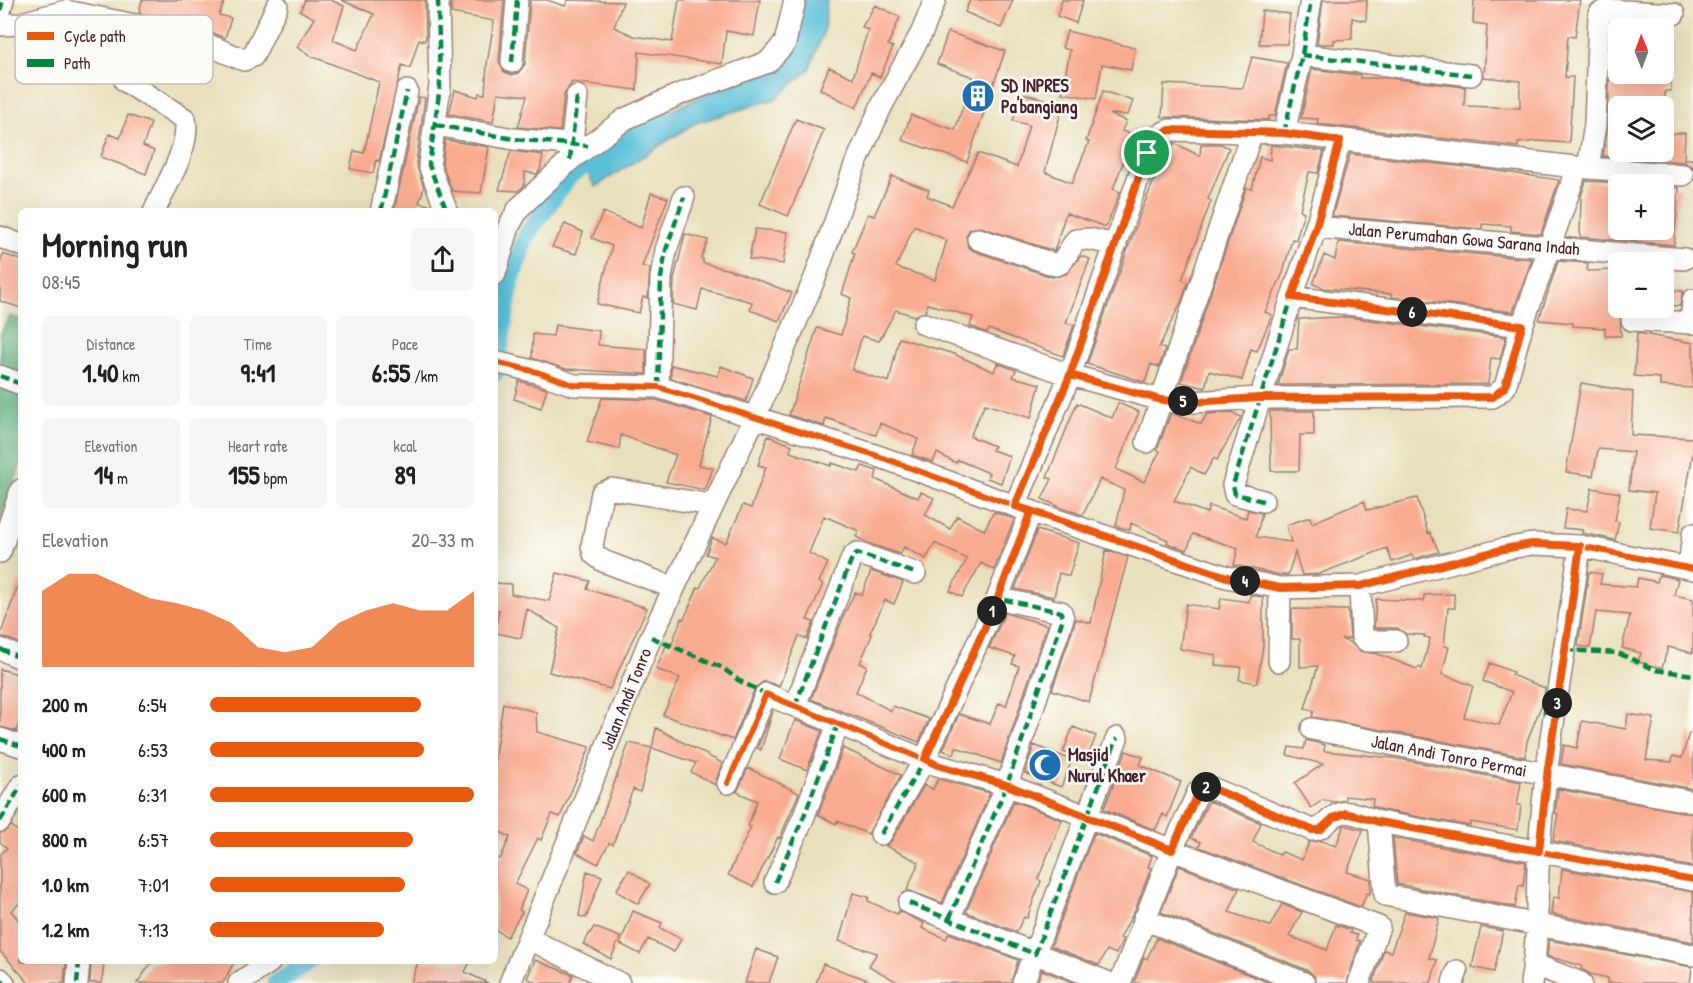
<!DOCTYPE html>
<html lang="en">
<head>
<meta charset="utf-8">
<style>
  body { margin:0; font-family:"Patrick Hand",sans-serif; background:#f6f6f6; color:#202124; height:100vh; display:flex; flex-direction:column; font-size:22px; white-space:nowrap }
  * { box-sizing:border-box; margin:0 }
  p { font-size:20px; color:#757577 }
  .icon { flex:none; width:33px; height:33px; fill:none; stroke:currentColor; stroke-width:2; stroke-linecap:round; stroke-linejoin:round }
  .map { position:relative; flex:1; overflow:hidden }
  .sheet { position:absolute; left:18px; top:208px; width:480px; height:756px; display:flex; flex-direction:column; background:#fff; border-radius:9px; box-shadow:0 6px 24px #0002 }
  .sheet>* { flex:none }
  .needle { width:39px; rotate:359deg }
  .tools { position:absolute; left:1608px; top:18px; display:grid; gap:12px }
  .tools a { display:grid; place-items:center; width:66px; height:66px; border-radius:9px; background:#fff; box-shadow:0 6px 24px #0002; font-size:30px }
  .pin { position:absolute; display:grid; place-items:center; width:51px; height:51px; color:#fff; margin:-26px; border:3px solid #fff; border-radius:50%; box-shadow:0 2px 6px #0007 }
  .km { position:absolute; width:30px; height:30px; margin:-15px; border-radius:50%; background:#222; color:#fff; font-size:16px; line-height:30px; text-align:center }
  .round { display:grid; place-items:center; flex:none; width:63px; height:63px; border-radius:9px; background:#f6f6f6 }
  .summary { display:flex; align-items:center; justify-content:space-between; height:102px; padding:0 24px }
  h1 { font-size:33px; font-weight:700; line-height:45px }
  .metrics { display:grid; grid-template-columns:repeat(3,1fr); gap:9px; height:102px; padding:6px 24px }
  .metrics div { display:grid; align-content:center; border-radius:9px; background:#f6f6f6; text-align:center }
  .metrics b { font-size:26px; font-weight:700 }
  .metrics small { font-size:16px; font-weight:400 }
  .metrics p { font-size:16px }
  .chart { height:168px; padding:12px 24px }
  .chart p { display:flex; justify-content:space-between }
  .chart svg { width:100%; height:108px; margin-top:6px; fill:#ea580c; opacity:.7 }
  ul { padding:0 24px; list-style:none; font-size:20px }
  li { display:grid; grid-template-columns:96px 72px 1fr; align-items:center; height:45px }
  li i { height:15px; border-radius:8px; background:#ea580c }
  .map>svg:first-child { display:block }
  .forest { fill:#64b683; stroke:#576a57; stroke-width:1.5 }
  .water { fill:#5ac0d8; stroke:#527082; stroke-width:1.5 }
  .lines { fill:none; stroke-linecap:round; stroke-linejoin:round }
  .canal { stroke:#5ac0d8; stroke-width:18 }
  .building { fill:#f9ab91; fill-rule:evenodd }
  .minor-casing { stroke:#9a8074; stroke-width:24 }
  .minor { stroke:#fff; stroke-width:21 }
  .quiet { stroke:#00873e; stroke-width:4.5; stroke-dasharray:9 4.5; stroke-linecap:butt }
  .cycleway-casing { stroke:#fdfcf7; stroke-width:10 }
  .cycleway { stroke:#e8590c; stroke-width:6 }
  .route-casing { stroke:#fff; stroke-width:12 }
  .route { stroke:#ea580c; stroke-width:8 }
  .labels { text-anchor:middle; stroke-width:5; stroke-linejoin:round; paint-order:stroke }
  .poi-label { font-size:18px; font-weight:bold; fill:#4a1f2b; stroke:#fdfcf7; text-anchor:start }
  .street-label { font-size:18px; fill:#4a1f2b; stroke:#fdfcf7 }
  .key { fill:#fdfcf7; stroke:#c7baba; stroke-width:1.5 }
  .key-label { font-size:16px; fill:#4a1f2b }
</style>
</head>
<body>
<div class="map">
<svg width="1693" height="983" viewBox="0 0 1693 983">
  <rect width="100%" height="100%" fill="#fdfcf7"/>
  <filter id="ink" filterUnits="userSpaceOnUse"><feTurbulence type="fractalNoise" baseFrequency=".0167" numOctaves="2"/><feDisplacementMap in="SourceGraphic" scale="12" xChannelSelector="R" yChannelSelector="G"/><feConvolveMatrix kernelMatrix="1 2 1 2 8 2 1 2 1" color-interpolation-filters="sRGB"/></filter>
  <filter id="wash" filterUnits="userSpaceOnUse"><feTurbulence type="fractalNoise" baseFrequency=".008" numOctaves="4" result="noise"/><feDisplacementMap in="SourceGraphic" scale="24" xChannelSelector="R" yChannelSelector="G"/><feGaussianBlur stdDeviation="1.35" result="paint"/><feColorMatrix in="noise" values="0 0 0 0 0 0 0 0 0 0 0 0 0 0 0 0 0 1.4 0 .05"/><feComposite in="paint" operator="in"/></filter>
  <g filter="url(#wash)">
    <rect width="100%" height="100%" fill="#e9e0bd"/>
    <!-- forest -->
    <path class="forest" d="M10 316 21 319V464L0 521V335Z"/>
    <!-- water -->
    <path class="water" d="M815 0H827L824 30 809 70 775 99 695 123 595 187 587 171 661 116 726 84 794 59Z"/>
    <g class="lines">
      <!-- canal -->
      <path class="canal" d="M766 74 782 67 800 25 806 0
        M495 373 511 280 527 234 570 175 621 142 657 125
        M276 983 308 962"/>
    </g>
    <g id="blocks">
      <!-- building -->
      <path class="building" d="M142 0H225L219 15 231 18 225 38 187 23 139 13Z
        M305 0H331L344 6 333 40 357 50 374 14 341 0H425L426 38 424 41 419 39 410 68 402 65 379 161 376 160 373 173 350 169 354 151 364 153 379 82 311 56 297 47 314 18 300 11Z
        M451 0H504L499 62 504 72 512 75 518 73 525 64 530 0H547L565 6 568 0 623 2 614 27 634 36 672 42 679 0H760L754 36 726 31 722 64 639 52 637 90 572 82 564 95 560 131 518 127 527 96 498 93 493 122 449 114 455 90 478 97 479 93 485 94 487 64 494 21 451 13Z
        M970 0H1013L1001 28 965 12Z
        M1062 0H1083L1076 23 1057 16Z
        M1323 0H1367L1366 21 1352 18V39L1334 40V44H1317Z
        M1474 0H1580L1575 37 1568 36 1565 77H1573L1569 143 1538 141 1518 143V147L1317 124 1318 119 1301 118 1312 69 1360 75V78H1389L1465 87 1464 106 1520 108V81L1484 77 1487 25 1473 23Z
        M875 5 900 17 888 45 893 47 880 77 871 73 856 108 820 89 829 67 853 78 868 30 862 27Z
        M1262 11 1290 14 1287 44H1259Z
        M1611 23 1626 24V28H1618V74H1671V91H1665V106H1618V122H1615L1616 148 1618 152H1664V133H1685L1684 159H1693V168L1684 162 1603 156 1608 125Z
        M1067 31 1135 48 1131 70 1102 64 1096 99 1062 93 1070 50 1062 48Z
        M948 32 1005 51 967 162 902 140 911 115 955 130 973 77 937 64Z
        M1252 57 1287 63 1275 116H1269L1268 120 1162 117 1164 84 1243 88Z
        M1103 91 1133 101 1128 115 1110 114 1126 121 1122 131 1139 137 1132 157 1126 155 1113 189 1120 192 1106 227 1066 213 1054 251 981 227 970 229 966 236 968 247 974 251 1052 277 1066 274 1081 256 1090 259 1066 323 1074 325 1063 356 989 329 987 333 970 326 973 317 928 304 925 312 914 316 896 310 879 341 862 336 852 370 889 382 899 338 954 354 994 372 997 363 1016 370 1013 377 1040 384 1031 418 985 404 970 436 994 446 992 450 1010 456 1001 483 987 478 989 473 958 460 956 463 937 453 933 462 912 455 918 439 880 423 876 435 826 418 824 426 789 415 817 328 841 335 851 298 842 294 855 253 852 252 868 214 874 216 892 176 929 190 927 196 952 206 978 153 1017 167 1029 125 1013 121 1021 93 1063 104 1045 172 1072 183 1089 142 1086 141ZM914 226 947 240 935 280 896 267Z
        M419 97 425 98 416 163 424 188 419 203 430 205 429 212H394Z
        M128 115 151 123 143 146 154 151 146 174 101 157 109 134 120 138Z
        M796 119 824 130 788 216 760 204Z
        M445 140 489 147 481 193 452 191 442 164Z
        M1174 143 1200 156 1201 144H1221L1229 148 1208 199 1211 201 1182 280 1188 282 1182 300 1159 347 1165 349 1159 367 1151 364 1145 382 1087 364 1142 209 1159 168 1162 169Z
        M1271 145 1324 151 1318 173 1309 172 1300 210 1304 212 1296 240 1292 239 1283 273 1265 312 1272 315 1257 351 1251 349 1242 380 1209 371 1205 388 1181 382 1246 188 1252 189 1260 157 1270 160Z
        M511 151 543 155 540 170 537 174 525 172 524 186 518 191 499 190Z
        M1350 154 1484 169 1559 180 1541 234 1511 231V226L1482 224V229L1332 216Z
        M1586 181 1639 184H1618V230H1664V186L1679 188 1674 245 1580 237 1581 196Z
        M651 193 668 198 642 266 650 268 648 298 643 297 639 313 597 304 612 246 592 238 603 212 641 228Z
        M565 224 583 232 576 254 552 247Z
        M755 229 788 232 783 264 749 259Z
        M685 234 708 240 701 258 703 259V263L737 272 792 293 779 321 750 310 752 302 702 289 697 310 673 304 674 279Z
        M1338 242 1532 259 1513 312 1392 297V294L1324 288 1313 284 1324 255 1335 260Z
        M3 254 21 260V308L0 301V264Z
        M1558 261 1588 263 1587 271 1618 270 1621 336H1605V328L1573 326V323L1539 320Z
        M1664 289 1683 291 1680 306 1664 305Z
        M1341 317H1347L1506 337 1500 359 1491 358 1488 384 1278 385 1289 349H1297L1299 319Z
        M555 325 599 331 598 345 646 349V374L566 369 532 358 533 334 553 336Z
        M1637 333 1693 343V388L1660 386V378L1634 376Z
        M671 365 718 376 721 366 753 378 746 401 671 378Z
        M519 381 547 389 541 408 514 399Z
        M1581 383 1633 392 1631 435 1693 438V453L1679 532 1650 528 1655 493 1629 490 1633 452 1598 449 1593 476 1566 472Z
        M602 398 656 400 712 417 699 465 713 468 705 490 666 482 676 455 621 435 619 449 587 442Z
        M1077 403 1112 418 1118 403 1139 412 1116 469 1144 482 1160 451 1157 450 1171 413 1201 424 1207 414 1232 412 1241 417 1217 460 1214 458 1204 475 1191 467 1174 501 1207 513 1209 506 1246 518 1248 510 1262 513 1256 537 1291 542 1286 525 1310 517 1312 523 1364 501 1367 510 1417 498 1428 533 1430 532 1439 552 1414 559 1412 555 1392 562 1387 548 1319 574 1302 575 1295 552 1288 575H1281L1234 565 1238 548 1193 534 1187 550 1167 543 1168 540 1131 523 1130 530 1116 526 1124 490 1100 479 1083 515 1062 508 1042 499 1052 479 1047 477Z
        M1270 411H1314V435H1300L1299 471H1271Z
        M768 436 792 445 790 452 831 466 832 463 859 472 862 466 877 471 875 479 918 498 921 492 934 498 925 515 950 529 957 516 984 530 994 512 1014 519 994 570 981 563 962 597 950 591 967 559 935 543 926 559 904 547 900 554 867 543 856 537 859 531 824 516 809 553 828 563 819 582 823 584 807 620 814 622 807 639 799 636 779 686 764 681 755 688 733 740 663 715 680 678 656 669 666 646 670 648 682 618 684 619 698 587 700 588 715 557 706 554 712 538 726 543 743 505 751 508 766 467 758 465Z
        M1592 488 1620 493 1615 521 1619 522 1615 540 1582 533 1583 530 1563 528 1566 509 1587 511Z
        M1037 530 1079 543 1069 576 1059 573 1054 597 1015 589Z
        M1106 550 1128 557 1089 702 1052 690 1076 619 1091 623Z
        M871 571 903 582 894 604 885 600 870 633 872 635 860 663 867 666 856 692 891 711 893 706 929 719 919 742 811 699 845 613 855 592 862 595Z
        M1589 572 1602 574 1600 584 1636 587 1638 578 1657 582 1659 575 1678 579 1674 595 1693 599V653L1668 647 1662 668 1638 662 1641 653 1622 648 1630 615 1596 612 1590 648 1578 646Z
        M557 573 590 581 587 589 647 608 610 689 549 672 559 628 527 609 521 638 495 633 499 610H495V583L511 584V594L549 601Z
        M20 580 21 581V644L0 636Z
        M1454 594 1455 608H1448L1444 646 1449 647 1442 674 1473 686 1464 717 1499 725 1512 692 1483 681 1490 663 1513 672 1511 675 1545 688 1544 699 1527 741 1525 757 1312 717 1314 711 1305 708 1318 666 1300 667V639H1292V609L1348 610 1350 639H1341L1351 643 1360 651 1378 654 1417 669 1419 667 1422 669 1430 638 1424 637 1425 635 1406 634 1397 628H1374L1376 599 1424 601V595Z
        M1250 595 1263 597V646L1257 683 1239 680 1241 667 1215 665 1216 655 1180 649 1186 604 1219 609 1221 598 1249 602Z
        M1005 613 1047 625 1001 763 956 747 954 754 943 750 959 714 990 724 999 703 1006 706 1019 666 1012 664 1015 656 989 648Z
        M0 669 21 675V719L16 731 0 727Z
        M503 703 536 712 537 732 590 747 560 817 552 814 541 840 538 838 515 884 527 890 519 910 522 912 507 937 495 929V857L500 859 510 837 495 829V755Z
        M773 711 761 750 757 748Z
        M1628 714 1654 718 1646 760 1672 762 1673 756 1682 758 1689 733 1693 734V789L1561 764 1564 745 1577 748 1582 721 1626 729Z
        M795 720 822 731 807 770 780 759Z
        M1073 727 1096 736 1086 761 1063 752Z
        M656 728 722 763 715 785 691 772 696 763 652 748Z
        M1306 740 1325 745 1324 751 1394 758 1521 782 1517 805H1521L1518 830 1471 822 1470 826 1382 810 1372 806 1373 799 1345 796V800L1335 802 1323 800 1311 808 1295 783 1323 764 1287 755 1289 747 1304 749Z
        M629 743 652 748 640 792 633 789 613 844 609 843 598 864 577 853 584 836 593 841Z
        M1034 745 1072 760 1061 787 1025 773Z
        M843 748 901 775 868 834 837 821 836 824 818 815Z
        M1126 751 1143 757 1140 765 1181 782 1167 817 1163 814 1155 830 1104 809Z
        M748 768 799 793 780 838 778 837 753 887 728 875 751 827 748 826 757 801 737 792Z
        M938 779 990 793 942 903 907 890 919 862 886 846 892 840 924 785 933 789Z
        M1558 789 1693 814V867L1553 841 1558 814 1555 813Z
        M1014 801 1062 820 1038 879 1041 881 1027 918 1024 917 1016 932 966 912Z
        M1209 801 1261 823 1253 842 1280 855 1282 852 1302 860 1309 842 1322 841 1336 846 1344 825 1363 830 1347 872 1371 879 1370 894 1367 893 1361 907 1199 847 1201 842 1191 838Z
        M12 826 21 834V902L11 911 21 923V962H66L64 983H29L0 951V855L7 848 0 842V834Z
        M1094 833 1152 856 1148 867 1151 868 1135 910 1120 938 1123 939 1116 954 1107 950 1099 965 1051 946Z
        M1393 838 1526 862 1523 886 1519 885 1515 907 1397 884Z
        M1179 866 1239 889 1229 912 1270 926 1282 904 1302 912 1289 936 1327 950 1336 925 1351 930 1350 933 1357 935 1356 940 1360 941 1347 983H1316L1314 976 1309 971 1161 912Z
        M1562 869 1693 892V942L1551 914 1553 897 1559 898Z
        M629 870 650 884 638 904 616 891Z
        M587 871 602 876 586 918 579 916Z
        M853 893 869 897 868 901 897 914 899 911 924 923 922 928 946 939 949 933 1018 960 1011 983H899L869 966 877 953 839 941Z
        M633 911 662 923 660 928 681 939 674 952 648 939 640 954 620 944Z
        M1405 912 1439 918 1429 958 1437 960 1431 983H1373L1384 950 1391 952Z
        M594 927 620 937 611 959 583 944Z
        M1481 927 1503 931 1494 972 1472 967Z
        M1157 938 1270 983H1134L1144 957 1147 959Z
        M1549 940 1692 967 1690 983H1607L1608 978 1590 974 1581 969 1582 966 1547 956Z
        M756 949 778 957 769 983H745Z
        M535 960 573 975 570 983H537L527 978Z
        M91 962H104L102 983H90Z
        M152 962H234L223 983H137Z
        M418 962H470L465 972 488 983H411Z
        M823 964 871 981V983H816Z
        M1042 970 1075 983H1037Z"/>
    </g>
  </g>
  <g filter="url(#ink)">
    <use href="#blocks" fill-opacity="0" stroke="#9a8074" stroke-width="1.5"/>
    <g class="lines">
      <!-- minor casing -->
      <g class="minor-casing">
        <path id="minor" d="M438 0 440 86 429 165 447 212
          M0 11 3 0
          M0 25 18 24 66 11 184 35 244 60 253 56 277 6
          M1302 55 1471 75
          M512 62 517 0
          M125 81 185 119C191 147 165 186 154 212
          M436 125 514 139 588 146
          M1284 133 1302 55 1311 0
          M1340 141 1316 227 1292 297 1522 326
          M570 160 577 96
          M1588 168 1595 125 1599 14 1606 10 1674 14
          M381 212 407 91
          M1316 227 1684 259
          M0 237 21 245
          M978 239 1056 265 1061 263 1076 240 1089 239 1116 245
          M495 274 509 226 519 208 538 190 570 160 625 119 680 94 768 62 785 43 795 0
          M1632 320 1693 323
          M1691 323 1693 300
          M924 324 1070 375 1147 153C1153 142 1157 134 1170 130L1284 133 1575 167 1683 175
          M495 362 537 372 574 385 658 387 875 455 1015 506 1227 577 1280 588 1360 586 1504 549 1532 544 1580 546 1693 569
          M0 376 21 384
          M658 387 661 278 666 250 684 197
          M1147 442 1252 132
          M1263 501 1235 494 1233 485 1292 297
          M1015 506 1070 375 1161 400 1192 402 1259 398 1493 397 1505 387 1522 326 1573 180 1575 167
          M0 552 21 490
          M1689 568 1693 534
          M1360 586 1362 637 1367 641H1396
          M674 588 603 561 594 554 592 546 602 493 612 489 712 505
          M0 649 21 658
          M1279 661 1280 588
          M795 706 852 558 857 553 915 573
          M1312 729 1693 802
          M0 739 21 746
          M728 783 766 694 937 765 1007 785 1172 850 1198 792 1209 787 1312 830C1326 829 1328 817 1341 813 1351 810 1369 819 1379 822L1693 880
          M0 821 21 786
          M1379 822 1385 895 1693 955
          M881 834 925 759 996 602 1031 511
          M775 882 804 816 838 724
          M909 903 1109 983
          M949 919 1007 785 1063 618 1061 612 1001 599 996 602
          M1144 919 1304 983
          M529 939 619 983
          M1533 964 1581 983
          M0 979 4 983
          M77 983 79 962
          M239 983 270 962
          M510 983 651 637 754 419 815 278 854 168 881 107 922 32 935 0
          M1023 983 1117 738
          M1120 983 1172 850 1379 927 1359 983
          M1453 983 1457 971
          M1531 983C1539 939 1536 895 1539 850 1546 748 1566 647 1580 546"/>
      </g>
      <!-- minor -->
      <use href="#minor" class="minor"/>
      <!-- quiet -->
      <path class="quiet" d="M438 0 440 86 429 165 447 212
        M0 11 3 0
        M1302 55 1471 75
        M512 62 517 0
        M436 125 514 139 588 146
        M1284 133 1302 55 1311 0
        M570 160 577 96
        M381 212 407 91
        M0 376 21 384
        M658 387 661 278 666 250 684 197
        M1263 501 1235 494 1233 485 1292 297
        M651 637 723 668 738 680 766 694
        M0 649 21 658
        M1565 650 1618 653 1656 670 1693 675
        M795 706 852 558 857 553 915 573
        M1543 711 1555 713
        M0 739 21 746
        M0 821 21 786
        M881 834 925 759 996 602 1031 511
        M775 882 804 816 838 724
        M909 903 1035 954 1117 738
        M949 919 1007 785 1063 618 1061 612 1001 599 996 602
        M0 979 4 983
        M77 983 79 962"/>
      <!-- cycleway casing -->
      <g class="cycleway-casing">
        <path id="cycleway" d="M495 362 537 372 574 385 658 387 875 455 1015 506 1227 577 1280 588 1360 586 1504 549 1532 544 1580 546 1693 569
          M728 783 766 694 937 765 1007 785 1172 850 1198 792 1209 787 1312 830C1326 829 1328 817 1341 813 1351 810 1369 819 1379 822L1693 880"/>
      </g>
      <!-- cycleway -->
      <use href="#cycleway" class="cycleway"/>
    </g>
  </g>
  <g class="lines" filter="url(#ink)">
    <!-- route casing -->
    <g class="route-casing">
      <path id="route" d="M1147 153 1070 375 1015 506 1031 511 996 603 925 759 937 765 1007 785 1172 850 1198 792 1202 788 1209 787 1312 830H1320L1333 818 1346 813 1379 822 1539 851 1548 768 1580 546 1532 544 1504 549 1360 586 1280 588 1227 577 1031 511 1015 506 1070 375 1161 400 1192 402 1259 398 1493 397 1505 387 1522 326 1292 297 1316 227 1340 141 1284 133 1170 130C1157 134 1153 142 1147 153"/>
    </g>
    <!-- route -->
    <use href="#route" class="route"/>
  </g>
  <!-- icons -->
  <defs>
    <g id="building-disc" transform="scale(1.725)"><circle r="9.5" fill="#1f6fb2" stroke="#fdfcf7"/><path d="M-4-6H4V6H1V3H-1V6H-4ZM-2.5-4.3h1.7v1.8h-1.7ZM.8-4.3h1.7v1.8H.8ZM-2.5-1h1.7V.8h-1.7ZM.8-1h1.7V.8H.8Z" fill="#fff"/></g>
    <g id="mosque-disc" transform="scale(1.725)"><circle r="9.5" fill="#1f6fb2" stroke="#fdfcf7"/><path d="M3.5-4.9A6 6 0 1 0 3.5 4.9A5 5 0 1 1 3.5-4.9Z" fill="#fff"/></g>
  </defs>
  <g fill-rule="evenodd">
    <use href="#building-disc" x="978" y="96"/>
    <use href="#mosque-disc" x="1045" y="765"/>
  </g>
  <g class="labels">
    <!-- poi labels -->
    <g class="poi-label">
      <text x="1001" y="92">SD INPRES<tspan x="1001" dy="21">Pa'bangiang</tspan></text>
      <text x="1068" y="761">Masjid<tspan x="1068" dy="21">Nurul Khaer</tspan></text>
    </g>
    <!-- street labels -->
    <g class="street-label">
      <text transform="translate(1464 239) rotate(5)" y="6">Jalan Perumahan Gowa Sarana Indah</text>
      <text transform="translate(626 699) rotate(-68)" y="6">Jalan Andi Tonro</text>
      <text transform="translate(1449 756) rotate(11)" y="6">Jalan Andi Tonro Permai</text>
    </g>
  </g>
  <!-- legend -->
  <rect x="15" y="15" width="198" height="69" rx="9" class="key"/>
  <rect x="27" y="32" width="27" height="8" fill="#e8590c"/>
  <rect x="27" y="59" width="27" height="8" fill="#00873e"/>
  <g class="key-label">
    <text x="64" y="42">Cycle path</text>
    <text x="64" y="69">Path</text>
  </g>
</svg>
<div class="tools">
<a><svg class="needle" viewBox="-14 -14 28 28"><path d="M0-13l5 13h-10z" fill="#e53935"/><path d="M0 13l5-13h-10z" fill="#757577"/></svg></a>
<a><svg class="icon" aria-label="layers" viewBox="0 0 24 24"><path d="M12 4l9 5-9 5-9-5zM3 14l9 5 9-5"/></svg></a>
<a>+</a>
<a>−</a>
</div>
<div class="pin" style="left:1147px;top:153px;background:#1e9e55"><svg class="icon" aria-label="arrive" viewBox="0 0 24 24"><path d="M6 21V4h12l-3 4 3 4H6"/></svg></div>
<b class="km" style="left:992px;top:611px">1</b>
<b class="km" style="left:1206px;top:787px">2</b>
<b class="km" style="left:1557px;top:703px">3</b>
<b class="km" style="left:1245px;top:581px">4</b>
<b class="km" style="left:1183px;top:401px">5</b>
<b class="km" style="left:1412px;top:312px">6</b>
<section class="sheet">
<div class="summary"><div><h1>Morning run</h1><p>08:45</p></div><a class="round"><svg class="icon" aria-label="share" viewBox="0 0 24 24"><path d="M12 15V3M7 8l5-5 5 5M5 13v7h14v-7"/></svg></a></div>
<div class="metrics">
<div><p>Distance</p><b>1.40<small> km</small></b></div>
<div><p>Time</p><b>9:41</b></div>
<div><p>Pace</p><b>6:55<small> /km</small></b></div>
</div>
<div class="metrics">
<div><p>Elevation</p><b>14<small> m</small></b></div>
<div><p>Heart rate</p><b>155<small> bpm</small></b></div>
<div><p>kcal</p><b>89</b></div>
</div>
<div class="chart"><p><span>Elevation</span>20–33 m</p>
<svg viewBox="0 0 160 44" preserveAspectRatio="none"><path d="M0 44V13L10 6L20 6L30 11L40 16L50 18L60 21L70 26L80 36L90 38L100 36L110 26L120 21L130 18L140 21L150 21L160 13V44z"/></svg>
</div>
<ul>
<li><b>200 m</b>6:54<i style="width:80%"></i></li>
<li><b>400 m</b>6:53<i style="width:81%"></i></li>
<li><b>600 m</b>6:31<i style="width:100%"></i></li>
<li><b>800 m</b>6:57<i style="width:77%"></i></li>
<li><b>1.0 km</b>7:01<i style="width:74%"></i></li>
<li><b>1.2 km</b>7:13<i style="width:66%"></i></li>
</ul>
</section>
</div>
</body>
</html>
